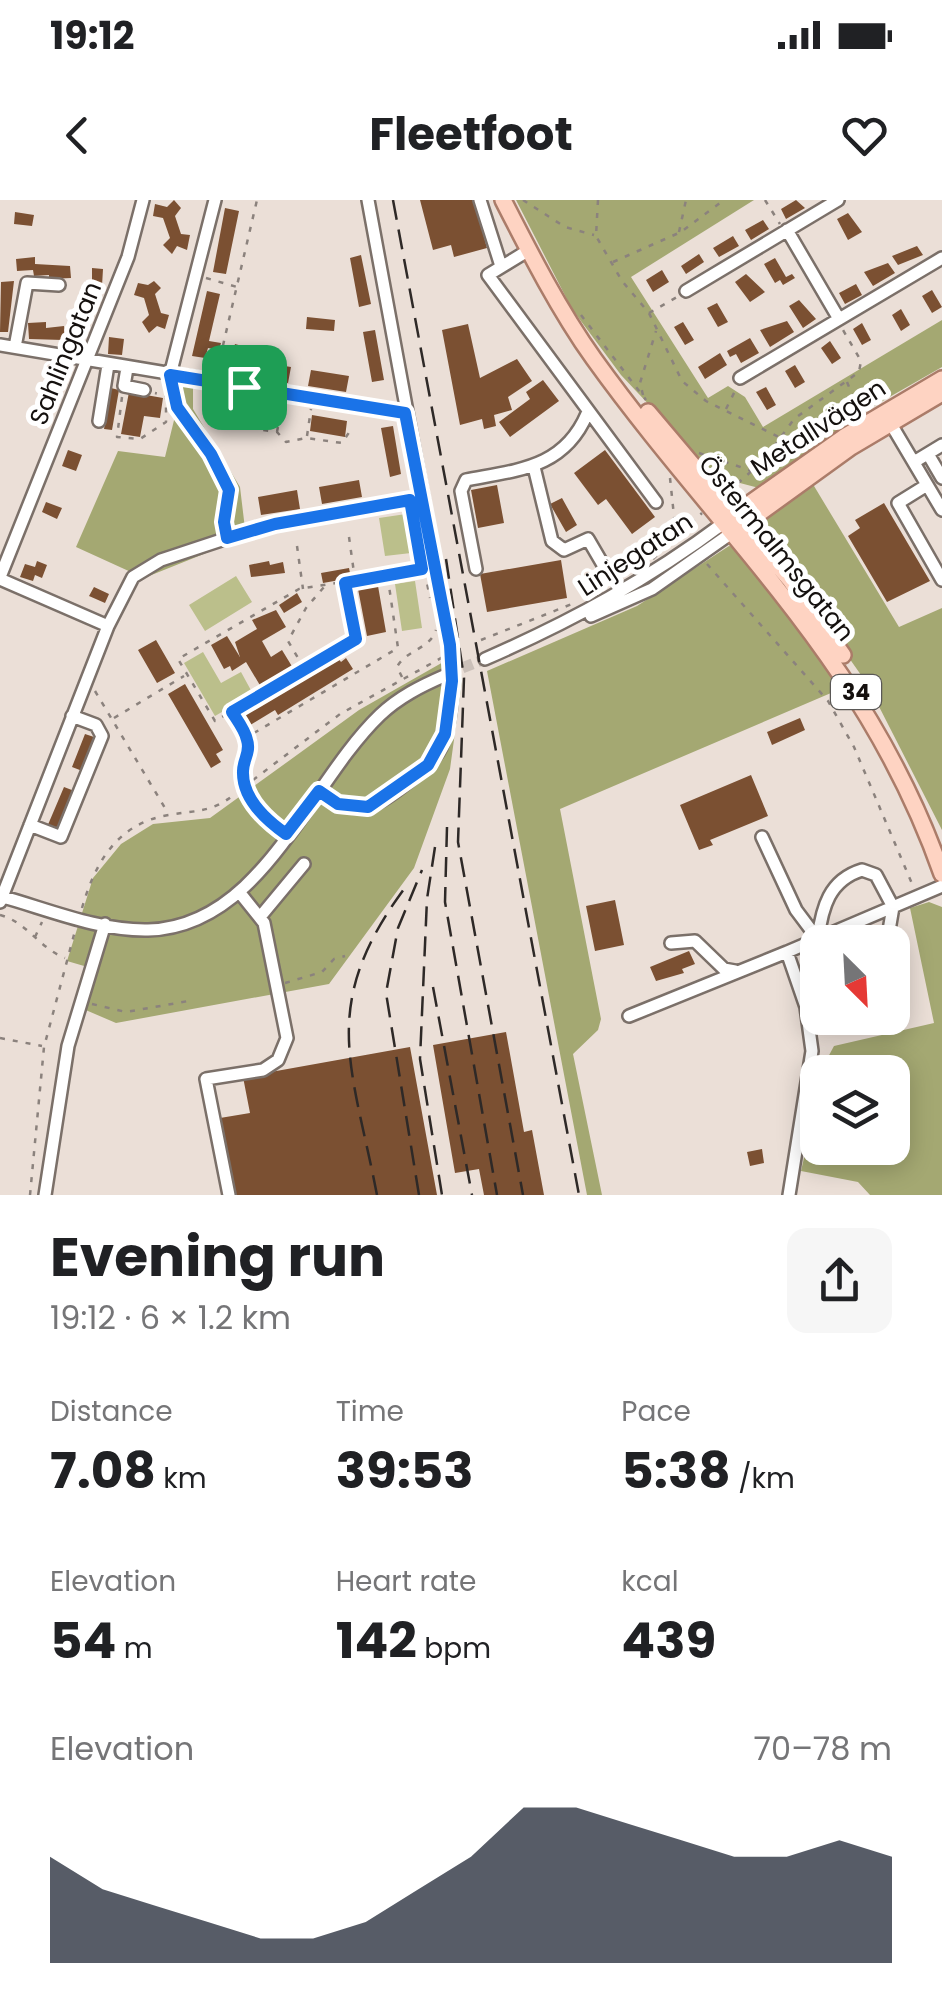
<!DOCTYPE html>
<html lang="en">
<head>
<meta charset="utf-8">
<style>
  body { margin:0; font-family:Poppins,sans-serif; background:#f6f6f6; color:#202124; height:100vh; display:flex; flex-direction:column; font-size:38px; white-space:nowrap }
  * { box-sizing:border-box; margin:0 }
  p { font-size:32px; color:#757577 }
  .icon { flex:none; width:55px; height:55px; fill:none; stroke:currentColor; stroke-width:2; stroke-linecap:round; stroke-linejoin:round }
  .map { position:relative; height:995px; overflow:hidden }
  .drawer { display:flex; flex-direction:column; background:#fff; flex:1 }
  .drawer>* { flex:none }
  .needle { width:65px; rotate:156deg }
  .tools { position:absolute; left:800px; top:725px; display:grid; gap:20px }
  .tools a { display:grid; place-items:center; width:110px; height:110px; border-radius:20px; background:#fff; box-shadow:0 5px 25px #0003; font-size:50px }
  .pin { position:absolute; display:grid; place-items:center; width:85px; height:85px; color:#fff; margin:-42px; border-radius:20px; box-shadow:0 5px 15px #0006 }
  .round { display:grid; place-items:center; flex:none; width:105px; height:105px; border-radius:20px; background:#f6f6f6 }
  .headline { display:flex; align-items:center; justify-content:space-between; height:170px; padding:0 50px }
  h1 { font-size:55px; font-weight:700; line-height:75px }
  .figures { display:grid; grid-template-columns:repeat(3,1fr); gap:15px; height:170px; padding:10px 50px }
  .figures div { display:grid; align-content:center }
  .figures b { font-size:50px; font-weight:700 }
  .figures small { font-size:28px; font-weight:400 }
  .figures p { font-size:28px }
  .chart { height:280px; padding:20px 50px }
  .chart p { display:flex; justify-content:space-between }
  .chart svg { width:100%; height:180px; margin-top:10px; fill:#111827; opacity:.7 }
  .status { display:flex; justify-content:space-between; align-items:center; height:70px; padding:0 50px; background:#fff; direction:ltr }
  .status svg { height:28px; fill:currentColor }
  header { display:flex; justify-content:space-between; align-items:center; height:130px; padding:0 50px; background:#fff; font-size:45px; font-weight:700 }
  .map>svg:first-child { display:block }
  .green { fill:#bbbf8b }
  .forest { fill:#a4a872 }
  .building { fill:#7b5032 }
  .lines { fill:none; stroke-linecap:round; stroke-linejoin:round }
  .minor-tunnel { stroke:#cbc0b9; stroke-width:11; stroke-dasharray:11 5.5; stroke-linecap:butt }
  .minor-casing { stroke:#7b7069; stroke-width:16 }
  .major-casing { stroke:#ab7c69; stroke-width:20 }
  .path { stroke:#8b827d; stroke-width:2.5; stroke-dasharray:5 8; stroke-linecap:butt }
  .minor { stroke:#fff; stroke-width:11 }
  .major { stroke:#fed3c2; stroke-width:15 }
  .rail { stroke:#2e2927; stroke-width:2.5; stroke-dasharray:20 10; stroke-linecap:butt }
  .route-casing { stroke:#fff; stroke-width:20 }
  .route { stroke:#1a73e8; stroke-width:12 }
  .labels { text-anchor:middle; stroke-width:10; stroke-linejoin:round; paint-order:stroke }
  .shield { fill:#fff; stroke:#5a5856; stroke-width:2.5 }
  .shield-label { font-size:22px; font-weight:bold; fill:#14100e }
  .street-label { font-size:25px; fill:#14100e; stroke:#fff }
</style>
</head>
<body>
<div class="status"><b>19:12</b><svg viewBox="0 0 49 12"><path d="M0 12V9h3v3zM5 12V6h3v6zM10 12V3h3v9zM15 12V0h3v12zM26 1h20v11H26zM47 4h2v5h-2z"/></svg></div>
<header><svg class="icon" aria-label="back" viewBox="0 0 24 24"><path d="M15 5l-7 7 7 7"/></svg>Fleetfoot<svg class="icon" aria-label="heart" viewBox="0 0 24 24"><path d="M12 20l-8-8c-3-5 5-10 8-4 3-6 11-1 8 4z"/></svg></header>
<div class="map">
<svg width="942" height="995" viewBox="0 0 942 995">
  <rect width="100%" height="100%" fill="#ebdfd7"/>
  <!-- green -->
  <path class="green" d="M406 314 411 353 385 356 379 318Z
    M236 376 252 402 205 431 189 405Z
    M415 381 422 428 402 431 395 384Z
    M203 452 221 483 241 472 253 494 215 516 184 463Z"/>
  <!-- forest -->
  <path class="forest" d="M516 0H754L631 77 708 198 728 186 745 197 763 227 942 120V167L872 207 759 288 717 277 621 175 572 109Z
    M166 177 193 181V209L240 287 246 337 144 378 76 347 118 251 165 257 177 208Z
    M811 281 899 427 942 408V630L868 485 760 331 766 316Z
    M729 346 736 347 845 487 560 609 601 819 598 830 573 854 602 995H587L487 471 637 406Z
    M459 458 462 481 450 569 414 668 329 784 116 823 81 808 91 768 67 761 93 678 121 644 153 624 210 618 359 510 445 461Z
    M929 702 942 707V995H870L858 982 801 971 817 901 818 948H892V872H820L834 846 934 823 910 708Z"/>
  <!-- building -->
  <path class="building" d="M174 0 181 8 175 16 181 34 190 35 187 50 177 46 172 54 163 45 170 38 163 18 153 16 155 4 167 7Z
    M420 0H474L487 48 454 57 451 45 433 50Z
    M796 0 805 8 786 19 781 9Z
    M225 8 239 11 226 74 213 72Z
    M15 12 34 15 32 26 14 24Z
    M848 13 862 32 848 40 837 19Z
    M763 20 769 29 751 40 745 30Z
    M733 36 739 46 719 57 713 48Z
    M917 46 923 55 898 65 892 56Z
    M699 54 704 62 686 74 681 66Z
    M361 55 371 104 359 107 350 58Z
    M35 57V64L70 66 71 78 49 79V75L34 76 33 70 17 71 16 59Z
    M775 58 786 77 792 74 795 78 783 85 780 80 775 83 764 64Z
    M888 63 895 73 873 86 864 72Z
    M92 68 103 69 102 86H96V103H90L89 120H77L78 96H84L85 81H92Z
    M662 70 669 82 653 92 646 80Z
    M746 74 765 92 750 102 735 82Z
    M14 81 8 132H0L1 82Z
    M154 81 161 88 155 94 161 113 169 115 165 129 157 126 149 133 142 122 149 115 144 98 134 95 138 83 148 85Z
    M856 84 862 95 845 104 839 93Z
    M932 90 942 107 932 113 922 96Z
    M207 91 220 94 209 141 221 143 219 150 208 148 205 158 192 156Z
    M799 100 816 119 803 128 789 106Z
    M717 103 728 122 718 127 707 108Z
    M901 109 910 125 901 131 892 115Z
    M307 117 335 120 334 131 306 129Z
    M787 121 794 132 770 147 760 130Z
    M46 122V128L64 126 65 134 79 132 81 148 64 149 63 140 29 139 28 123Z
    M683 122 694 140 685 145 674 127Z
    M862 123 871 140 862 145 853 129Z
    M468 124 480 178 517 159 532 181 508 197 512 210 494 215 496 226 484 229 482 219 460 225 442 130Z
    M375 130 384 180 372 182 363 132Z
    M109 137 124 139 122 155 108 154Z
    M750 138 759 153 741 163 736 154 730 157 727 151Z
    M830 141 841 158 832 164 821 148Z
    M235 144 242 146 234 173 227 171Z
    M720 153 727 165 705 179 698 167Z
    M253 161 291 167 288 183 251 176Z
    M795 165 805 182 795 188 785 171Z
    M311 170 349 176 346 192 308 186Z
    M543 180 559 201 510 237 499 222 530 199 526 192Z
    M766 187 776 205 767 210 756 192Z
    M111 188 119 190 112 230 104 229Z
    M129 192 163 198 160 218 144 216 140 237 121 234Z
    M246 205 280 212 278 226 243 219Z
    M312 215 347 221 345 237 310 231Z
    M393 226 401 274 390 277 381 228Z
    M68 250 82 255 76 271 62 266Z
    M605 250 655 317 632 334 606 299 598 305 574 273Z
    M359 280 362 297 322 304 319 287Z
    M497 285 504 323 478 328 471 290Z
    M297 290 300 309 261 315 258 297Z
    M562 298 577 325 566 332 550 304Z
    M46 302 62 308 57 319 42 312Z
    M884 303 930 381 887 402 848 336 860 328 855 320Z
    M561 360 567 398 487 412 480 374Z
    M37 361 47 365 42 378 35 375 33 381 20 377 25 364 35 367Z
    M269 361 270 365 283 362 285 373 251 377 249 365Z
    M349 368 351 378 323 383 321 373Z
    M378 386 386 432 367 436 358 389Z
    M94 387 109 394 105 403 89 396Z
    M297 393 302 402 284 413 279 405Z
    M276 410 286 427 262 441 271 457 282 450 293 468 261 487 246 462 232 471 230 466 224 469 211 445 227 436 240 457 235 442 257 429 252 420Z
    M156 440 175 473 157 483 138 450Z
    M338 458 341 462 346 458 353 469 278 515 275 510 247 527 239 514Z
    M185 484 223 550 216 554 221 562 211 568 168 494Z
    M800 518 805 530 772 545 767 532Z
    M85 534 97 538 85 572 72 567Z
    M751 575 768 616 710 640 713 645 699 650 680 605Z
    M64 587 77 592 60 633 47 627Z
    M615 700 624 745 595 751 586 706Z
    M689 751 695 764 682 769 684 773 656 781 650 767Z
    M506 832 524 932 532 930 544 995H484L479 969 455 973 433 845Z
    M410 847 437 995H234L220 918 250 913 243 877Z
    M762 949 764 963 750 966 747 952Z"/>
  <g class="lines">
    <!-- minor-tunnel -->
    <path class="minor-tunnel" d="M447 474 485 459"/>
    <!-- minor casing -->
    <g class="minor-casing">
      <path id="minor" d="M480 0 501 66
        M787 30 839 119
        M529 50 488 75 656 302
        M686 91 838 0
        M0 145 405 213
        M15 147 27 83 59 85
        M127 168 124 186 144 190
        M170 175 215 0
        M740 178 942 58
        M888 219 942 310
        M99 221 108 165
        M928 254 942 278
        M914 262 942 245
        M534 267 552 341 564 350 588 339 609 375
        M927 285 898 303 942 380
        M476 369 461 291 466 280C518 270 564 268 587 214
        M0 377 128 57 143 0
        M0 379 108 426
        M591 416 652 389 733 332
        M485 459C572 421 649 379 725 322
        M247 538C248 550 245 558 244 570 241 597 265 619 286 634
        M319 591C357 620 375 608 409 581 421 571 434 562 441 547 454 517 453 477 450 445L368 0
        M30 625 61 637 102 536 96 525 72 516
        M762 637 796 710 820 742
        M0 696C47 709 99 731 148 730 262 727 308 584 380 515 399 497 421 486 444 476
        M0 702 108 426 133 377 161 360 261 327 422 298
        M260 717 304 664
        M818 738C822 708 829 680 862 670L876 675 893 707 887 742
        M671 743 695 741 724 769 735 771
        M629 816 787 752
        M45 995 68 846 105 724
        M229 995 206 879 263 870 278 860 287 838 264 723 240 693
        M789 995 812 851 806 807 787 752 942 686"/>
    </g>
    <!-- major casing -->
    <g class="major-casing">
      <path id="major" d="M503 0C530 53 559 110 594 159 722 337 866 457 942 674
        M648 212 790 380 843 455
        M728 319 844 237 942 179
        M736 330 851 247 942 193"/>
    </g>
    <!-- path -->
    <path class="path" d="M523 0 565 27 594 35
      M598 0 596 36 622 81 649 113 682 181 706 201 779 237
      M765 0 780 24
      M679 32 686 0
      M613 62 681 32 724 0
      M206 78 237 87
      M649 113 677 97
      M581 115 646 200
      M217 171 257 0
      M847 182 856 204 866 212
      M173 186C181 224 228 258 230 294 230 304 225 316 224 326
      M643 195 640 183 656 131
      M122 197 117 237 140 239 166 222V196L155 193
      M726 209 736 189
      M218 211 238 217 244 227 277 232 286 242 306 238 342 243 350 231
      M238 215 241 198
      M277 232 282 205
      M307 236 311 209
      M699 253 752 271
      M670 278 676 335
      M728 292 764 260 794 219 859 172 861 161 843 130
      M412 308 430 398
      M349 337 355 380
      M297 346 303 389
      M653 359 702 313
      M707 364 828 501 854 547 913 686
      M345 383 357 439 215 521 178 459 299 389 422 369
      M481 440 577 402
      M304 468 288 441 306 408 324 387
      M402 477 397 467C406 450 430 449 436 430
      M95 491 168 613
      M232 512 242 529
      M114 518 184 476
      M254 533 398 448 388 379
      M253 580 340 514 443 457
      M82 708C95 663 117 623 169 615 197 610 211 613 235 594
      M0 715C27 722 39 748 65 758
      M35 737 42 722
      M285 783 322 772 334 759 345 756
      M92 804 126 812 194 800
      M0 838 42 846
      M30 995 44 847 75 731"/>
    <!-- minor -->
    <use href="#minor" class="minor"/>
    <!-- major -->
    <use href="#major" class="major"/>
    <!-- rail -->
    <path class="rail" d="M393 0 579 995
      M446 359 464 478 458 642 523 995
      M447 627 445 702 497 995
      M435 647 427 699 420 859 442 995
      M433 787 472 995
      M377 995C352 865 318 806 404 689
      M419 995 386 793 398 728 422 670"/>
  </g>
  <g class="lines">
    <!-- route casing -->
    <g class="route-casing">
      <path id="route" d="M170 175 405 213 450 445 452 481 445 534 428 565 368 607 338 604 319 591 286 634C266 620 242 598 243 571 243 560 251 552 247 540 245 530 237 520 232 512L356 439 345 383 422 369 410 300 275 324 227 338 224 322 229 290 211 254 177 207Z"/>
    </g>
    <!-- route -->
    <use href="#route" class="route"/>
  </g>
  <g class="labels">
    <!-- shield labels -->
    <rect class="shield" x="831" y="475" width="50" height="34" rx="8"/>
    <g class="shield-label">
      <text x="856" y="500">34</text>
    </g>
    <!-- street labels -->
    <g class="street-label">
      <text transform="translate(65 153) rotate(-68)" y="9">Sahlingatan</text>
      <text transform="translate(818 227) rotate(-33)" y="9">Metallvägen</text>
      <text transform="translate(777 348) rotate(51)" y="9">Östermalmsgatan</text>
      <text transform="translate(635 354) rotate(-33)" y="9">Linjegatan</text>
    </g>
  </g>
</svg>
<div class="tools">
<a><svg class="needle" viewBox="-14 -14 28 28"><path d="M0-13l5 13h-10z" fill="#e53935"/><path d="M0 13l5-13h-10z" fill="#757577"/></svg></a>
<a><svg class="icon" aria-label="layers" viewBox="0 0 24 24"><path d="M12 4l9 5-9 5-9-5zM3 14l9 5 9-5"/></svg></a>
</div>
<div class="pin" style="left:244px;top:187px;background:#1e9e55"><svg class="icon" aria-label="arrive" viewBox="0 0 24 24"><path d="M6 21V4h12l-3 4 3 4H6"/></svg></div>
</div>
<section class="drawer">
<div class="headline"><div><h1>Evening run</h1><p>19:12 · 6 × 1.2 km</p></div><a class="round"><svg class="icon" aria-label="share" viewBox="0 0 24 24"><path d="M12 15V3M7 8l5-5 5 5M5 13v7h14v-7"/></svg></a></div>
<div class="figures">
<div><p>Distance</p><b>7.08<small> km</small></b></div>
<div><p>Time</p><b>39:53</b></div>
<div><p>Pace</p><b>5:38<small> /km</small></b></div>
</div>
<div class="figures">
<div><p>Elevation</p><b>54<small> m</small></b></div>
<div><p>Heart rate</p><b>142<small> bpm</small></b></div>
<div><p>kcal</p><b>439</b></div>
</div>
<div class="chart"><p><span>Elevation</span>70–78 m</p>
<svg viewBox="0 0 160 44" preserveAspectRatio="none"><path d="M0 44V18L10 26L20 30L30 34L40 38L50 38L60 34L70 26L80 18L90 6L100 6L110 10L120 14L130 18L140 18L150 14L160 18V44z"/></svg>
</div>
</section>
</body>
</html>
